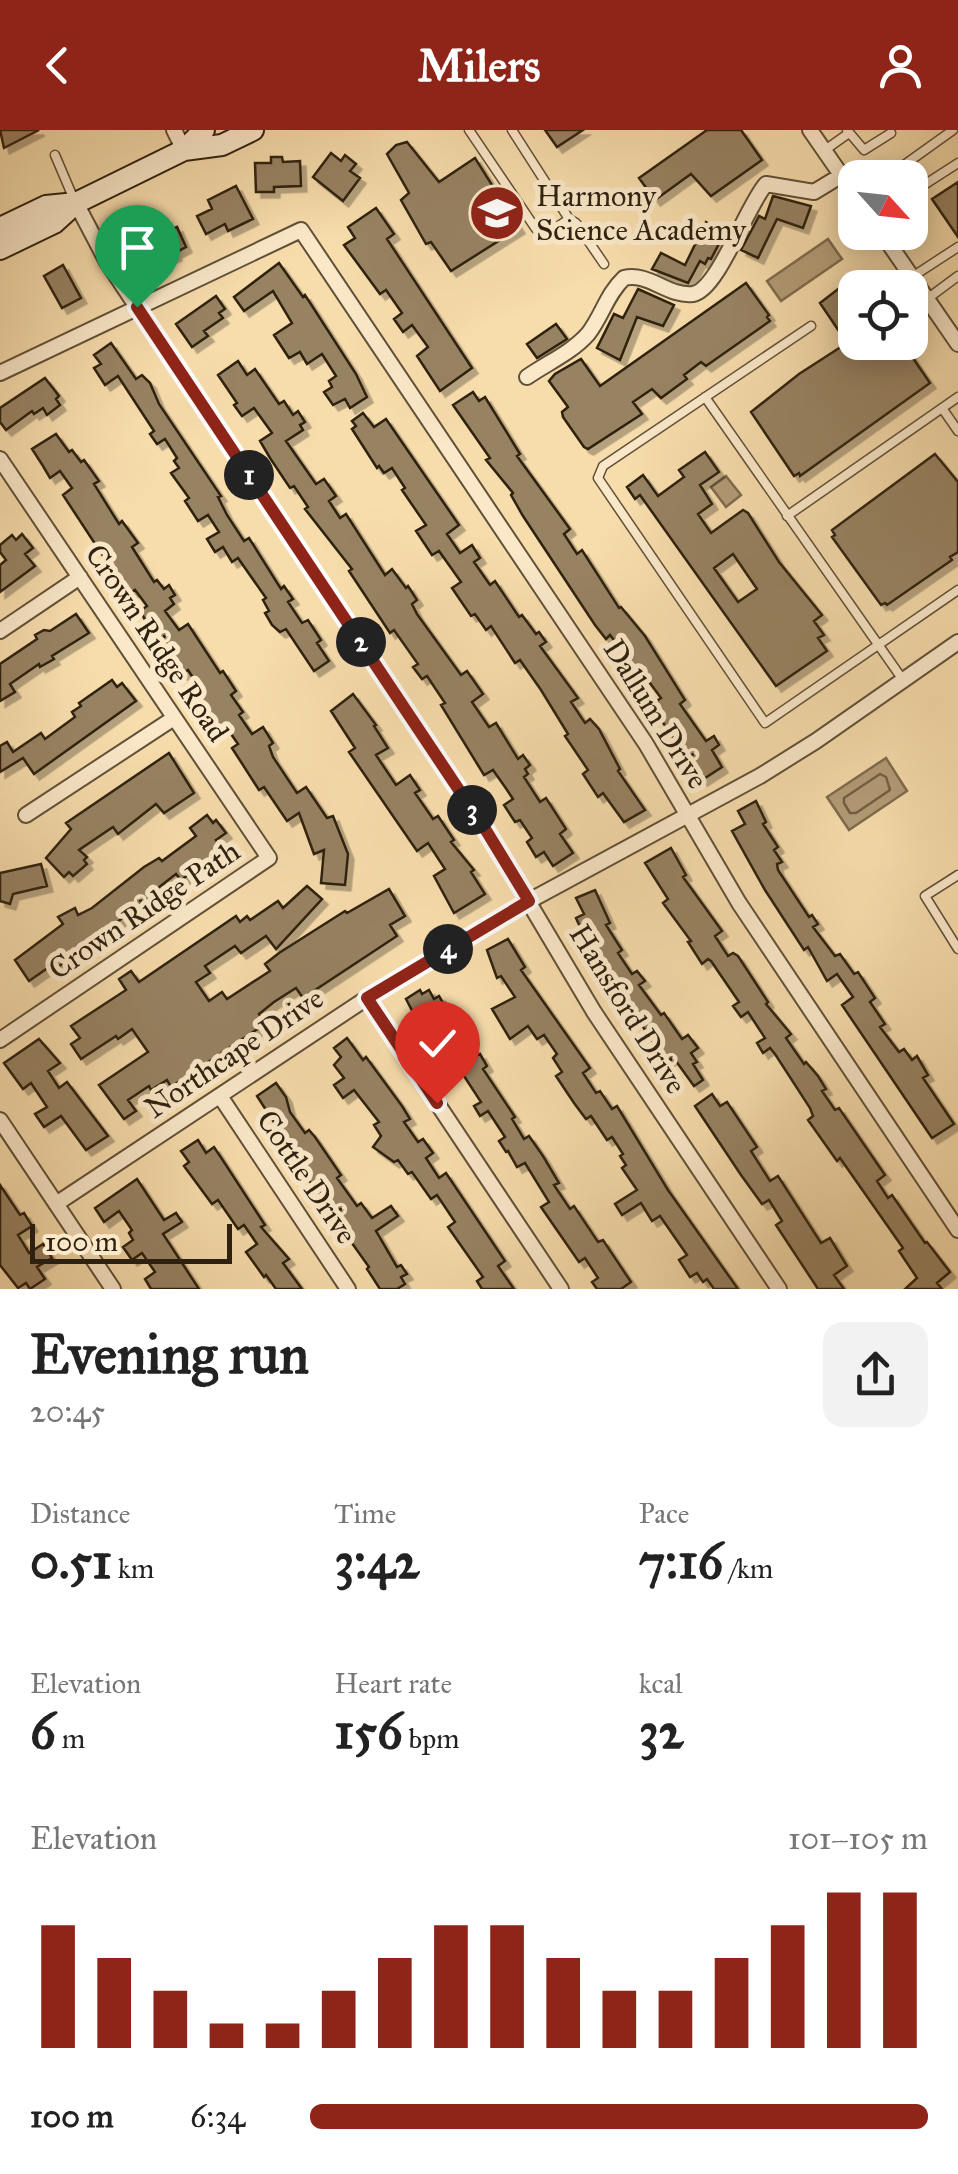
<!DOCTYPE html>
<html lang="en">
<head>
<meta charset="utf-8">
<style>
  body { margin:0; font-family:"IM FELL Great Primer",serif; background:#f2f2f2; color:#222; height:100vh; display:flex; flex-direction:column; font-size:38px; white-space:nowrap }
  * { box-sizing:border-box; margin:0 }
  p { font-size:32px; color:#767676 }
  .icon { flex:none; width:55px; height:55px; fill:none; stroke:currentColor; stroke-width:2; stroke-linecap:round; stroke-linejoin:round }
  .map { position:relative; height:1159px; overflow:hidden }
  .panel { display:flex; flex-direction:column; background:#fff; flex:1 }
  .panel>* { flex:none }
  .needle { width:65px; rotate:117deg }
  .tools { position:absolute; left:838px; top:30px; display:grid; gap:20px }
  .tools a { display:grid; place-items:center; width:90px; height:90px; border-radius:20px; background:#fff; box-shadow:0 5px 25px #0003; font-size:50px }
  .scale { position:absolute; left:30px; bottom:25px; width:202px; box-sizing:border-box; padding-left:10px; border:5px solid #2f2111; border-top:0; font-size:28px; line-height:35px; white-space:nowrap; color:#2f2111; -webkit-text-stroke:8px #fae8c9; paint-order:stroke }
  .pin { position:absolute; display:grid; place-items:center; width:85px; height:85px; color:#fff; margin:-102px -42px; border-radius:50% 50% 50% 0; rotate:-45deg; box-shadow:0 0 10px #0007 }
  .pin .icon { rotate:45deg }
  .km { position:absolute; width:50px; height:50px; margin:-25px; border-radius:50%; background:#222; color:#fff; font-size:28px; line-height:50px; text-align:center }
  .round { display:grid; place-items:center; flex:none; width:105px; height:105px; border-radius:20px; background:#f2f2f2 }
  .summary { display:flex; align-items:center; justify-content:space-between; height:170px; padding:0 30px }
  h1 { font-size:55px; font-weight:700; line-height:75px }
  .metrics { display:grid; grid-template-columns:repeat(3,1fr); gap:15px; height:170px; padding:10px 30px }
  .metrics div { display:grid; align-content:center }
  .metrics b { font-size:50px; font-weight:700 }
  .metrics small { font-size:28px; font-weight:400 }
  .metrics p { font-size:28px }
  .chart { height:280px; padding:20px 30px }
  .chart p { display:flex; justify-content:space-between }
  .chart svg { width:100%; height:180px; margin-top:10px; stroke:#8f2418; stroke-width:6 }
  ul { padding:0 30px; list-style:none; font-size:32px }
  li { display:grid; grid-template-columns:160px 120px 1fr; align-items:center; height:75px }
  li i { height:25px; border-radius:12px; background:#8f2418 }
  header { display:flex; justify-content:space-between; align-items:center; height:130px; padding:0 30px; background:#8f2418; color:#fff; font-size:45px; font-weight:700 }
  .map>svg:first-child { display:block }
  .water { fill:#b39c77; stroke:#7e6b4e; stroke-width:2.5 }
  .lines { fill:none; stroke-linecap:round; stroke-linejoin:round }
  .shore { stroke:#715e44; stroke-width:2.5 }
  .building { fill:#978262; stroke:#2f2111; stroke-width:2.5; fill-rule:evenodd; filter:url(#shadow) }
  .service-casing { stroke:#615038; stroke-width:11 }
  .minor-casing { stroke:#615038; stroke-width:18 }
  .secondary-casing { stroke:#2f2111; stroke-width:24 }
  .service { stroke:#fae8c9; stroke-width:8 }
  .minor { stroke:#fae8c9; stroke-width:14 }
  .secondary { stroke:#fae8c9; stroke-width:20 }
  .route-casing { stroke:#fff; stroke-width:20 }
  .route { stroke:#8f2418; stroke-width:12 }
  .labels { text-anchor:middle; stroke-width:10; stroke-linejoin:round; paint-order:stroke }
  .poi-label { font-size:30px; fill:#2f2111; stroke:#fae8c9; text-anchor:start }
  .street-label { font-size:30px; fill:#2f2111; stroke:#fae8c9 }
</style>
</head>
<body>
<header><svg class="icon" aria-label="back" viewBox="0 0 24 24"><path d="M15 5l-7 7 7 7"/></svg>Milers<svg class="icon" aria-label="person" viewBox="0 0 24 24"><circle cx="12" cy="8" r="4"/><path d="M4 21q1-7 8-7t8 7"/></svg></header>
<div class="map">
<svg width="958" height="1159" viewBox="0 0 958 1159">
  <defs>
    <filter id="shadow"><feDropShadow dx="5.5" dy="5.5" stdDeviation="0" flood-color="#0004"/></filter>
  </defs>
  <rect width="100%" height="100%" fill="#f7dcac"/>
  <filter id="stains"><feTurbulence type="fractalNoise" baseFrequency=".002" numOctaves="4"/><feColorMatrix values="0 0 0 0 .2 0 0 0 0 .09 0 0 0 0 .02 0 0 0 .5 -.17"/></filter>
  <radialGradient id="worn" r=".72"><stop offset=".6" stop-color="#630" stop-opacity="0"/><stop offset="1" stop-color="#630" stop-opacity=".3"/></radialGradient>
  <!-- water -->
  <path class="water" d="M828 109 842 129 781 171 767 151Z
    M726 346 741 365 726 377 711 357Z
    M886 628 907 661 849 700 827 667Z"/>
  <g class="lines">
    <!-- shore -->
    <path class="shore" d="M880 644 886 647 890 660 856 683H850L844 673V668Z"/>
  </g>
  <!-- building -->
  <path class="building" d="M0 0H39L4 18Z
    M545 0H583L557 17Z
    M707 0H741L762 30 711 66 691 44 655 70 639 48Z
    M407 12 439 52 475 28 519 98 451 141 431 112 426 114 401 70 409 63 387 24 396 15Z
    M331 23 341 31 345 25 356 34 350 41 360 48 343 71 313 47Z
    M271 27H282L283 32 300 31 301 56 274 57V62H256L255 33H271Z
    M958 52V107L932 69Z
    M236 56 253 89 228 101 225 94 206 104 197 86 212 79 208 70Z
    M773 66 811 76 803 98 777 89 758 128 741 120 759 86 765 89Z
    M376 78 394 104 387 109 472 238 440 261 417 226 428 217 412 195 403 202 394 189 402 183 386 160 380 164 344 115 355 108 348 97Z
    M706 92 722 100V108L711 129 708 128 705 134 700 131 688 153 652 139 661 123 685 135Z
    M161 94 166 102 177 97 186 117 175 123 176 125 145 137 131 103Z
    M279 133 303 167 305 165 356 244 367 267 350 278 345 269 333 275 324 262 332 257 329 251 336 246 322 224 307 234 300 222 289 228 274 205 292 193 273 161 244 181 234 167Z
    M63 135 81 168 62 178 44 146Z
    M855 146V212H902L930 253 800 346 799 343 794 346 751 282 799 244 847 213 820 173Z
    M746 153 769 185 767 187 770 191 706 236 701 232 684 245 687 249 661 268 652 259 633 272 642 284 588 319 584 317 563 287 562 282 568 277 549 251 555 244 581 229 600 256Z
    M638 159 674 175 663 196 637 187 620 230 597 218 614 184 623 188Z
    M216 166 225 179 219 183 223 188 204 201 208 206 192 217 176 194Z
    M556 194 567 209 537 228 527 214Z
    M111 213 136 249 142 245 150 253 159 274 221 366 218 367 227 385 244 411 249 408 281 459 284 456 293 469 288 472 302 493 308 490 321 510 317 513 329 531 314 541 286 499 280 502 272 495 265 483 269 481 263 470 266 468 238 428 232 432 223 417 215 422 207 409 219 402 208 385 198 391 185 371 189 368 171 343 179 338 174 331 177 328 165 309 157 314 150 304 154 301 118 246 105 255 94 238 101 234 94 225Z
    M238 231 247 245 255 239 279 274 284 271 293 285 298 281 305 292 300 295 303 300 286 311 316 354 324 349 336 366 329 371 340 388 346 384 385 445 392 439 406 458 408 456 417 470 412 474 417 484 461 545 467 541 483 564 472 572 489 597 496 593 518 629 523 625 530 635 525 639 528 644 524 647 540 672 546 668 566 699 560 704 573 723 553 736 544 722 536 727 527 712 532 708 520 690 515 692 504 675 513 669 505 657 493 640 484 645 441 575 445 573 427 546 422 549 413 537 418 534 394 500 390 503 349 441 352 439 305 379 308 377 294 356 290 358 270 328 260 311 272 303 254 278 242 286 234 275 237 273 218 245Z
    M45 248 59 266 56 269 60 275 47 285 43 278 34 284 32 281 6 300 0 292V278Z
    M473 262 479 271 485 267 520 324 517 326 570 399 564 404 577 424 582 420 619 478 621 477 645 506 685 570 680 574 706 611 714 606 719 615 712 620 722 637 702 650 651 575 661 568 638 537 631 542 622 529 626 526 610 505 606 509 595 495 523 386 511 365 513 363 486 330 490 328 453 275Z
    M363 283 374 297 386 289 459 395 447 404 460 423 472 415 480 428 474 432 490 455 495 451 519 487 522 485 536 504 539 502 546 512 540 516 578 568 571 572 585 593 590 589 599 599 620 639 618 641 645 680 624 692 603 663 598 667 583 644 588 640 565 606 568 604 541 560 520 530 515 533 491 496 486 500 475 484 471 486 452 458 461 452 439 421 432 425 416 401 426 395 402 360 405 358 392 338 384 343 379 336 377 338 352 299 356 296 352 291Z
    M56 304 69 322 72 320 81 332 84 330 99 351 94 354 119 394 122 391 138 413 132 417 154 452 157 450 164 459 169 455 175 465 170 468 174 474 165 481 179 500 188 494 220 543 223 541 236 561 231 565 243 582 239 585 252 604 263 597 273 613 269 616 273 627 297 663 306 657 327 688 333 686 348 724 345 755 321 753 324 720 314 724 299 683 287 691 264 657 259 660 232 618 238 614 224 594 218 598 198 569 204 565 188 540 182 544 151 500 140 481 147 476 135 460 128 464 63 365 72 358 60 341 50 348 43 336 32 319Z
    M705 322 719 342 700 355 712 374 698 384 711 403 743 380 748 383 779 432 822 485 814 491 824 505 818 508 827 521 776 556 640 365 635 369 627 357 643 345 658 366 684 347 679 340ZM733 424 757 459 738 472 714 438Z
    M935 324 958 352V422L950 427 952 430 887 475 885 473 881 475 832 407 835 405 832 400Z
    M22 404 33 418 25 424 35 436 0 462V435L6 430 0 422V415L12 405 16 410Z
    M76 484 89 503 52 526 54 529 40 537 39 534 10 554 15 562 0 571V534L37 509 35 505 44 500 50 501Z
    M112 550 117 557 122 553 136 571 34 644 23 628 0 642V616L7 612 13 622 41 603 45 609 75 587 72 582 81 576 79 573Z
    M353 564 376 595 374 596 388 618 376 625 396 655 410 645 420 660 415 663 433 689 438 686 454 710 451 712 474 740 471 742 485 764 454 783 434 746 445 739 428 713 417 721 349 622 355 618 331 581Z
    M169 623 194 663 164 683 156 674 118 704 113 697 79 720 87 727 84 730 87 734 73 746 69 742 64 747 46 728 71 699 66 693Z
    M756 671 766 692 763 694 778 717 774 720 782 732 777 734 778 740 809 787 812 785 818 794 813 797 835 826 840 824 854 844 858 842 875 868 870 872 885 894 880 897 899 922 904 919 912 930 917 926 928 945 923 948 954 994 932 1008 842 875 853 867 837 844 827 851 808 817 804 820 765 760 732 701 745 694 738 681Z
    M207 685 213 693 216 690 226 703 216 710 223 720 181 750 176 744 158 758 162 763 152 771 149 768 58 837 55 833 29 851 15 830 63 794 58 787 75 778 78 785 92 778 144 737 159 728 162 731 196 706 190 698Z
    M671 718 686 745 683 747 722 801 715 806 728 826 733 823 738 826 768 872 766 874 791 904 786 908 804 934 806 932 818 946 826 959 822 961 835 980 839 978 885 1045 877 1051 888 1068 892 1065 925 1113 927 1112 950 1142 937 1153 942 1159H905L917 1148 899 1121 903 1118 840 1028 837 1031 808 990 813 986 810 978 775 924 770 918 763 923 757 913 765 908 748 882 741 887 733 876 739 872 711 831 708 829 702 834 688 812 691 811 663 773 668 769 645 733Z
    M41 734 47 756 13 764 10 774 0 771V743Z
    M307 756 322 769 276 819 266 806 241 823 235 816 205 836 210 843 196 852 209 871 222 862 227 869 270 841 265 834 279 823 345 781 347 783 389 759 405 786 390 795 397 806 303 868 296 858 274 872 259 884 265 894 171 957 167 950 151 960 149 956 128 970 136 981 124 989 99 955 148 922 132 899 118 909 116 906 81 929 71 914 80 908 71 896 126 860 119 849 131 841 139 852 236 786 240 792 247 786 250 790 278 771 283 778Z
    M595 760 610 793 606 795 622 820 618 823 632 844 637 841 645 851 639 855 661 885 664 883 682 909 688 905 698 918 691 923 697 932 693 934 703 950 694 956 673 927 667 932 653 912 587 812 576 788 584 784 576 768Z
    M508 809 525 837 521 840 590 938 583 943 596 963 600 961 612 979 617 976 668 1060 738 1159H714L707 1149 703 1152 697 1143 690 1147 679 1130 687 1125 660 1086 652 1091 641 1073 622 1085 615 1074 637 1060 622 1038 626 1035 620 1026 623 1024 612 1007 607 1010 591 986 586 989 574 973 556 946 562 942 553 928 557 924 544 905 537 909 528 896 510 909 492 879 515 867 501 846 497 848 487 820Z
    M420 860 422 864 429 860 434 869 439 866 474 927 480 924 487 936 483 939 515 987 512 989 524 1009 529 1006 543 1026 559 1053 554 1055 570 1079 574 1076 598 1112 603 1110 631 1152 621 1159H597L592 1152 598 1148 585 1128 579 1132 541 1077 549 1072 525 1033 517 1037 508 1021 506 1022 499 1011 505 1007 488 981 480 986 474 976 481 972 453 929 451 930 445 922 440 925 417 890 406 869Z
    M347 908 363 930 366 927 402 976 410 989 404 992 418 1012 423 1009 433 1023 426 1028 439 1048 446 1043 505 1131 498 1136 514 1159H482L477 1151 483 1147 448 1097 455 1092 437 1065 431 1069 412 1042 408 1044 398 1030 394 1032 373 1017 381 1006 374 995 379 992 354 960 343 968 334 955 344 948 334 935 341 927 334 918Z
    M39 909 60 933 48 941 59 958 67 952 108 1006 86 1020 61 986 44 997 35 984 47 977 31 953 23 959 4 933Z
    M276 953 286 967 290 982 305 1003 309 1000 315 1007 341 1045 337 1048 357 1076 361 1073 372 1088 391 1076 398 1086 376 1101 397 1137 401 1135 407 1144 401 1147 405 1154 397 1159H380L367 1139 369 1137 332 1085 336 1082 320 1060 317 1062 285 1015 281 1003 257 966Z
    M712 964 720 976 727 972 757 1017 751 1021 770 1051 778 1046 821 1113 830 1108 847 1136 834 1145 844 1159H818L776 1095 782 1091 769 1070 762 1074 741 1045 695 976Z
    M198 1010 206 1023 214 1017 222 1029 265 1095 261 1097 289 1129 283 1133 302 1159H276L266 1145 264 1147 246 1122 257 1114 244 1095 238 1099 218 1070 212 1074 184 1036 189 1032 181 1021Z
    M137 1049 164 1090 176 1083 182 1092 163 1104 199 1159H151L145 1149 155 1142 142 1123 132 1130 123 1117 133 1110 129 1103 132 1100 119 1081 104 1092 95 1078Z
    M0 1055 20 1085 24 1083 32 1096 18 1105 29 1123 43 1114 52 1128 37 1137 45 1149 30 1159 26 1153 18 1158 0 1135Z"/>
  <g class="lines">
    <!-- service casing -->
    <g class="service-casing">
      <path id="service" d="M469 0 536 99 548 103 569 89
        M512 0 569 89 576 93 604 134
        M847 0 864 20 891 3
        M825 20 849 3
        M55 25 75 72
        M886 48 953 0
        M910 64 958 33
        M912 147 958 117
        M927 169 958 146
        M811 196 603 336 598 348 765 593 958 460
        M705 267 903 550
        M942 278 958 301
        M787 386 958 267
        M958 745 925 766 958 819"/>
    </g>
    <!-- minor casing -->
    <g class="minor-casing">
      <path id="minor" d="M174 0 184 20
        M810 0 855 65
        M76 73 107 132 487 702 594 882 779 1159
        M881 102 958 214
        M0 243 301 100 646 614 739 773 958 1100
        M527 247C547 233 571 223 588 204 602 186 607 164 624 148 649 142 668 167 693 164 718 160 747 75 766 54L814 62 842 45
        M0 329 269 728 0 910
        M0 501 80 447
        M26 685 174 588
        M367 868 561 1159
        M220 966 348 1159
        M0 990 113 1159
        M56 1074 367 868 529 771 760 646 816 611 958 512"/>
    </g>
    <!-- secondary casing -->
    <g class="secondary-casing">
      <path id="secondary" d="M184 20 222 15 253 0
        M0 98 46 76 76 73
        M0 119 54 93 76 73 184 20 204 0"/>
    </g>
    <!-- service -->
    <use href="#service" class="service"/>
    <!-- minor -->
    <use href="#minor" class="minor"/>
    <!-- secondary -->
    <use href="#secondary" class="secondary"/>
  </g>
  <g class="lines">
    <!-- route casing -->
    <g class="route-casing">
      <path id="route" d="M137 177 487 702 529 771 367 868 437 973"/>
    </g>
    <!-- route -->
    <use href="#route" class="route"/>
  </g>
  <!-- icons -->
  <defs>
    <g id="school-disc" transform="scale(2.875)"><circle r="9.5" fill="#8f2418" stroke="#fae8c9"/><path d="M0-5L7-2L0 1L-7-2ZM-4 1L0 2.5L4 1V4Q0 6-4 4Z" fill="#fff"/></g>
  </defs>
  <g fill-rule="evenodd">
    <use href="#school-disc" x="497" y="83"/>
  </g>
  <g class="labels">
    <!-- poi labels -->
    <g class="poi-label">
      <text x="536" y="76">Harmony<tspan x="536" dy="34">Science Academy</tspan></text>
    </g>
    <!-- street labels -->
    <g class="street-label">
      <text transform="translate(157 513) rotate(56)" y="10">Crown Ridge Road</text>
      <text transform="translate(656 584) rotate(58)" y="10">Dallum Drive</text>
      <text transform="translate(144 780) rotate(-34)" y="10">Crown Ridge Path</text>
      <text transform="translate(628 879) rotate(58)" y="10">Hansford Drive</text>
      <text transform="translate(234 923) rotate(-34)" y="10">Northcape Drive</text>
      <text transform="translate(307 1047) rotate(56)" y="10">Cottle Drive</text>
    </g>
  </g>
  <rect width="100%" height="100%" filter="url(#stains)"/>
  <rect width="100%" height="100%" fill="url(#worn)"/>
</svg>
<div class="tools">
<a><svg class="needle" viewBox="-14 -14 28 28"><path d="M0-13l5 13h-10z" fill="#e53935"/><path d="M0 13l5-13h-10z" fill="#767676"/></svg></a>
<a><svg class="icon" aria-label="locate" viewBox="0 0 24 24"><circle cx="12" cy="12" r="6"/><path d="M12 2v4M12 18v4M2 12h4M18 12h4"/></svg></a>
</div>
<div class="scale">100 m</div>
<div class="pin" style="left:137px;top:177px;background:#1e9e55"><svg class="icon" aria-label="arrive" viewBox="0 0 24 24"><path d="M6 21V4h12l-3 4 3 4H6"/></svg></div>
<div class="pin" style="left:437px;top:973px;background:#d93025"><svg class="icon" aria-label="check" viewBox="0 0 24 24"><path d="M5 12l5 5 9-10"/></svg></div>
<b class="km" style="left:249px;top:345px">1</b>
<b class="km" style="left:361px;top:512px">2</b>
<b class="km" style="left:472px;top:680px">3</b>
<b class="km" style="left:448px;top:819px">4</b>
</div>
<section class="panel">
<div class="summary"><div><h1>Evening run</h1><p>20:45</p></div><a class="round"><svg class="icon" aria-label="share" viewBox="0 0 24 24"><path d="M12 15V3M7 8l5-5 5 5M5 13v7h14v-7"/></svg></a></div>
<div class="metrics">
<div><p>Distance</p><b>0.51<small> km</small></b></div>
<div><p>Time</p><b>3:42</b></div>
<div><p>Pace</p><b>7:16<small> /km</small></b></div>
</div>
<div class="metrics">
<div><p>Elevation</p><b>6<small> m</small></b></div>
<div><p>Heart rate</p><b>156<small> bpm</small></b></div>
<div><p>kcal</p><b>32</b></div>
</div>
<div class="chart"><p><span>Elevation</span>101–105 m</p>
<svg viewBox="0 0 160 44" preserveAspectRatio="none"><path d="M5 44V14M15 44V22M25 44V30M35 44V38M45 44V38M55 44V30M65 44V22M75 44V14M85 44V14M95 44V22M105 44V30M115 44V30M125 44V22M135 44V14M145 44V6M155 44V6"/></svg>
</div>
<ul>
<li><b>100 m</b>6:34<i style="width:100%"></i></li>
</ul>
</section>
</body>
</html>
